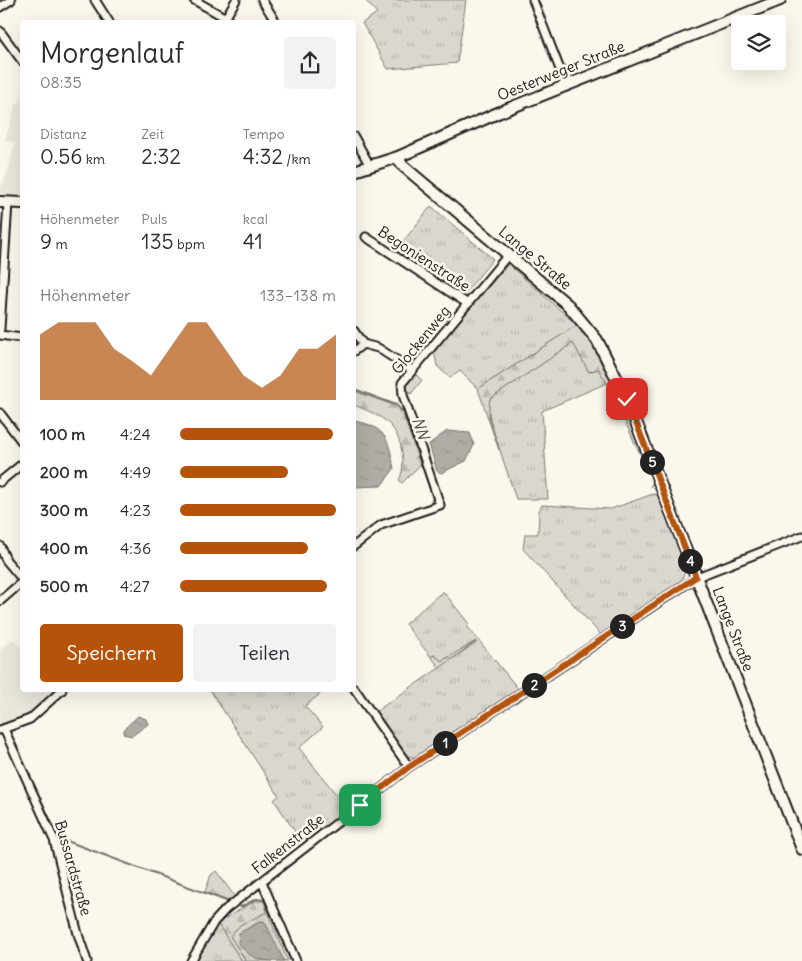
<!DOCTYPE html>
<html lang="de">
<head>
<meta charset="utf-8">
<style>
  body { margin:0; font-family:Delius,sans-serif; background:#f2f2f3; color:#2b2b33; height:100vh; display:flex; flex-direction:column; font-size:19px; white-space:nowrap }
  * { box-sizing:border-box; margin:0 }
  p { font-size:16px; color:#7c7c81 }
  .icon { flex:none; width:28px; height:28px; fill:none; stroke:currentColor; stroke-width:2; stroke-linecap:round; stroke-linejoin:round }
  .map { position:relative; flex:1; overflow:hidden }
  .panel { position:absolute; left:20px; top:20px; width:336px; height:672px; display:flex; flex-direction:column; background:#fff; border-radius:5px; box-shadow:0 5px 20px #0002 }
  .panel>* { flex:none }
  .controls { position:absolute; left:731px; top:15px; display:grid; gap:10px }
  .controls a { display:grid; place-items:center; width:55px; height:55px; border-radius:5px; background:#fff; box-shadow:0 5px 20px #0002; font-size:25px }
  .pin { position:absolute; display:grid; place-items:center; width:42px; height:42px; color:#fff; margin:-21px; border-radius:10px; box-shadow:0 2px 8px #0006 }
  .km { position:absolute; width:25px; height:25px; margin:-12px; border-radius:50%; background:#222; color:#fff; font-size:14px; line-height:25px; text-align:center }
  .round { display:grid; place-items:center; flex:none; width:52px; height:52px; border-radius:5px; background:#f2f2f3 }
  .head { display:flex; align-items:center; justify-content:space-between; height:85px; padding:0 20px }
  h1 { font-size:28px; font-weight:600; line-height:38px }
  .figures { display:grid; grid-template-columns:repeat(3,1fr); gap:8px; height:85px; padding:5px 20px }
  .figures div { display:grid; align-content:center }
  .figures b { font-size:21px; font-weight:600 }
  .figures small { font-size:14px; font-weight:400 }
  .figures p { font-size:14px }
  .chart { height:140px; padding:10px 20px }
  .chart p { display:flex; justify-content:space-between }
  .chart svg { width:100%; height:90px; margin-top:5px; fill:#b45309; opacity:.7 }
  .primary-button { display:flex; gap:10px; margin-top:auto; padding:10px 20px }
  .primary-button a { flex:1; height:58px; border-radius:5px; background:#b45309; color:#fff; font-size:20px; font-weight:600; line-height:58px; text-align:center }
  .primary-button a+a { background:#f2f2f3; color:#2b2b33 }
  ul { padding:0 20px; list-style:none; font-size:16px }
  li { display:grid; grid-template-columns:80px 60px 1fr; align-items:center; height:38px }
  li i { height:12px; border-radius:6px; background:#b45309 }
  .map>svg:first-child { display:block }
  .built { fill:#eae6dc }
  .grass { fill:url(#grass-tufts); stroke:#7b7a75 }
  .forest { fill:url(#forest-firs); stroke:#7b7a75 }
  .water { fill:url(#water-ripples); stroke:#74726e }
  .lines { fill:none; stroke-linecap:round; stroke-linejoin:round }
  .stream { stroke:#74726e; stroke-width:2 }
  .street-casing { stroke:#1c1c1c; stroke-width:11 }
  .secondary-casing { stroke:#1c1c1c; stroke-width:14 }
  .street { stroke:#fbf7ec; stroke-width:7 }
  .secondary { stroke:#fbf7ec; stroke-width:10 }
  .route-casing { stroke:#fff; stroke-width:10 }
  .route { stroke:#b45309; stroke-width:6 }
  .labels { text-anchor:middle; stroke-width:5; stroke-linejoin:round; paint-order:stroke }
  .street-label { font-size:15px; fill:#1c1c1c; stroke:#fbf7ec }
  .water-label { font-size:16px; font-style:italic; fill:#575653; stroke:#fbf7ec }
</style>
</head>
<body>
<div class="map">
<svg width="802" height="961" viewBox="0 0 802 961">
  <defs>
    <pattern id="grass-tufts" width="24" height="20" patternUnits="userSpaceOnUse" patternTransform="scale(1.25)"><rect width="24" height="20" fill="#dad7ce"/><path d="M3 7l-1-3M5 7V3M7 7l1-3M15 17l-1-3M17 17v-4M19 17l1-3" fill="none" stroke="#bab8b0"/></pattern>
    <pattern id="forest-firs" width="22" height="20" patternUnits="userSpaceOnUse" patternTransform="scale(1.25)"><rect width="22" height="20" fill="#dad7ce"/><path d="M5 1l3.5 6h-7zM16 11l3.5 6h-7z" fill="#bab8b0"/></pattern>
    <pattern id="water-ripples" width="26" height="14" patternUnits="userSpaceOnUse" patternTransform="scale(1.25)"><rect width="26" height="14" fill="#afaca5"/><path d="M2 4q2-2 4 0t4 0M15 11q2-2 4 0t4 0" fill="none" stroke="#96938d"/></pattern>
  </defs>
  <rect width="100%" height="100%" fill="#fbf7ec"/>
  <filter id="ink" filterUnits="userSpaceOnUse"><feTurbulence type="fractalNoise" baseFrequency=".02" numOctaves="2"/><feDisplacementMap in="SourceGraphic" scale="10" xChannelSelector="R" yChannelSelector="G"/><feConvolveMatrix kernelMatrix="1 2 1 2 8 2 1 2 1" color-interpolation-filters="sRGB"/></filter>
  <g filter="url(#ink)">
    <!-- built -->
    <path class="built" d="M22 93V198H12L0 195V189L8 171 15 143 5 140 16 103H19Z
      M13 639 22 649V690H58L28 717 0 726V650Z"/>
    <!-- grass -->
    <path class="grass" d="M365 0H466L457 63 388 69 362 23 377 13Z
      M431 206 493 259 463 296 395 252Z
      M508 264 577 325 478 389 460 371 450 378 437 366 434 350Z
      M573 343 589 372 598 369 607 383 542 411 548 499H516L490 420 488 407 490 399Z
      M413 372 422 380 411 394 408 390 405 392 407 379Z
      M653 494 658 495 687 569 681 580 601 635 523 549 525 534H538L539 511 542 505 611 509Z
      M443 591 469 624 467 626 519 690 417 758 407 756 375 712 477 642 441 661 434 655 431 657 405 624Z
      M210 690H325L305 706 323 727 299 748 340 799 355 788 364 798 304 845 274 800 279 796Z
      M267 912 288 961H246L230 936 240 925Z
      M217 923 242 961H194Z"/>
    <!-- forest -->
    <path class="forest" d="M577 325 606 361 656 481 650 487 653 482 607 383 598 369 589 372 573 343 490 399C486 416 494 434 499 450L478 389Z
      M354 391 393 405 404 417 420 465 402 483 399 480C407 466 402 436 389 424 380 415 366 410 354 405Z
      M476 641 440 668 431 657 434 655 442 661Z
      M216 871 236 898 230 902 205 892 211 875Z
      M255 901H264L267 912 240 925 230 936 246 961H242L217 923Z"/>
    <!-- water -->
    <path class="water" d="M354 421C386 426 389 440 394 469L381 486 354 487Z
      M447 431 470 433 474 445 466 461 441 473 437 471 429 444Z
      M138 716 146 719 148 724 132 736 123 734 125 728Z
      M261 921 265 922 284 961C260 961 253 961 238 943L239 933Z"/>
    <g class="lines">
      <!-- stream -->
      <path class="stream" d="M354 389 396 405 404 413 433 498 430 504
        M11 736 59 838 229 902
        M237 905 241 907 256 899 264 900 291 961"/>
      <!-- street casing -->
      <g class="street-casing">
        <path id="street" d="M95 0 109 22
          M194 0 226 18
          M262 0 276 22
          M533 0 566 85
          M0 7 11 0
          M223 22 236 0
          M0 31 22 61
          M354 137 370 166
          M366 237 468 304
          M0 329 8 203
          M354 331 363 344 378 348 412 370
          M0 335 22 338
          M354 351 363 344
          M0 413 22 442
          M0 482 22 464
          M0 546 6 560 22 579
          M354 546 381 525 440 505 403 395 402 383 508 255
          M0 601 22 582
          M354 688 409 767
          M4 729 54 840 78 934 87 961
          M0 730 30 719 62 690
          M262 882 296 961
          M191 961 214 922 226 909 409 767 697 577 802 536"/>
      </g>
      <!-- secondary casing -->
      <g class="secondary-casing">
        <path id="secondary" d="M398 157 402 165 568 305 597 340 627 399 802 849
          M354 171 398 157 500 112 780 0
          M0 202 22 203"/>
      </g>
      <!-- street -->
      <use href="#street" class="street"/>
      <!-- secondary -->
      <use href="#secondary" class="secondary"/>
    </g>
  </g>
  <g class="lines" filter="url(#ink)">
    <!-- route casing -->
    <g class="route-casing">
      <path id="route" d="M360 805 409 767 696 577 627 399"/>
    </g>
    <!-- route -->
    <use href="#route" class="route"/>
  </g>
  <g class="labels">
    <!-- street labels -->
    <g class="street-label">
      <text transform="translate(561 71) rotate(-22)" y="5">Oesterweger Straße</text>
      <text transform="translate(535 258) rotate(40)" y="5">Lange Straße</text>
      <text transform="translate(424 259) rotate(33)" y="5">Begonienstraße</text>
      <text transform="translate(421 340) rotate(-51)" y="5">Glockenweg</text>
      <text transform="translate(733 629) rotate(69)" y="5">Lange Straße</text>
      <text transform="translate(288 844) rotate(-38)" y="5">Falkenstraße</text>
      <text transform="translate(73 868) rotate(74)" y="5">Bussardstraße</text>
    </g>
    <!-- water labels -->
    <g class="water-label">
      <text transform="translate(421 428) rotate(71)" y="6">NN</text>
    </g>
  </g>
</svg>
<div class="controls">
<a><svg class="icon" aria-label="layers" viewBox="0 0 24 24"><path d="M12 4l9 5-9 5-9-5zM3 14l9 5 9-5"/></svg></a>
</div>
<div class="pin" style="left:360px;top:805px;background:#1e9e55"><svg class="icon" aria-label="arrive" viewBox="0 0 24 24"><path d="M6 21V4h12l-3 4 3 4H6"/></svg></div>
<div class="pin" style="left:627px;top:399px;background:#d93025"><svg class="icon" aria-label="check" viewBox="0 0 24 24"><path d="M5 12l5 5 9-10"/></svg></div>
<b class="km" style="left:445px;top:743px">1</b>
<b class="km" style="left:534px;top:685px">2</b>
<b class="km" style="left:622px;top:626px">3</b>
<b class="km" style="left:690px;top:561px">4</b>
<b class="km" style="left:652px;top:462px">5</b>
<section class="panel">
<div class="head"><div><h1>Morgenlauf</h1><p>08:35</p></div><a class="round"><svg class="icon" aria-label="share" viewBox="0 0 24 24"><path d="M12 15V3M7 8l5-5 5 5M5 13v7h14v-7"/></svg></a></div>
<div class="figures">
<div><p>Distanz</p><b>0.56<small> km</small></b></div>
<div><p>Zeit</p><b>2:32</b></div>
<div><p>Tempo</p><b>4:32<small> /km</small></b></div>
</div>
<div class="figures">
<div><p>Höhenmeter</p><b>9<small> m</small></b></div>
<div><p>Puls</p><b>135<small> bpm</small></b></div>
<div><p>kcal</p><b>41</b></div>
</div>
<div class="chart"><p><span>Höhenmeter</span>133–138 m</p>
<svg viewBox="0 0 160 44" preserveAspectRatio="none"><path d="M0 44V12L10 6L20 6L30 6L40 19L50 25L60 32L70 19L80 6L90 6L100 19L110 32L120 38L130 32L140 19L150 19L160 12V44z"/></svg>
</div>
<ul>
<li><b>100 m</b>4:24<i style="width:98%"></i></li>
<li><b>200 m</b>4:49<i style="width:69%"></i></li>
<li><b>300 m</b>4:23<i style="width:100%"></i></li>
<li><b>400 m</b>4:36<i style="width:82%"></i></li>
<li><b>500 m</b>4:27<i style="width:94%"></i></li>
</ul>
<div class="primary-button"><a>Speichern</a><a>Teilen</a></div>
</section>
</div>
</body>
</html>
